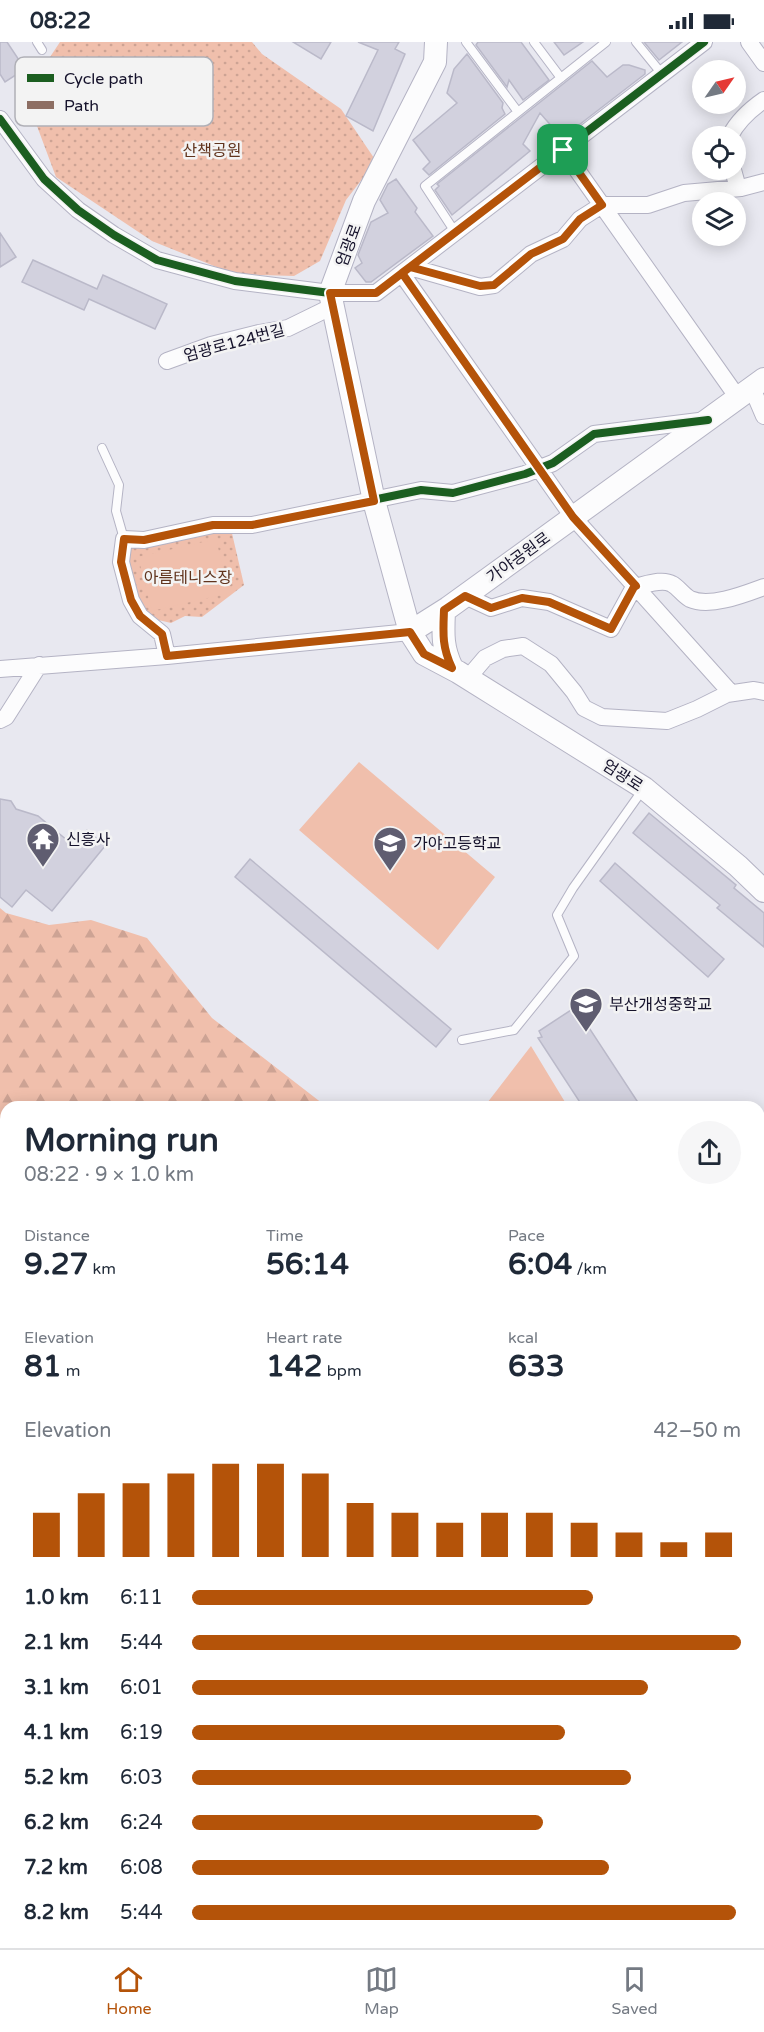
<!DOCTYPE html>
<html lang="en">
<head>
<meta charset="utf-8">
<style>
  body { margin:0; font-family:"Varela Round","Noto Sans KR",sans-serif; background:#f6f6f7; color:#1f2937; height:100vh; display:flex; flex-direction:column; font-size:22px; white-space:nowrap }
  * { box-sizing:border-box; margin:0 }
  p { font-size:20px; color:#747a83 }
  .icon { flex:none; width:33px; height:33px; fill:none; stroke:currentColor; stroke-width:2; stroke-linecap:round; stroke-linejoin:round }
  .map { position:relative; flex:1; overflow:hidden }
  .panel { position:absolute; left:0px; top:1059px; width:765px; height:848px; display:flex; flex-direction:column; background:#fff; border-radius:18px 18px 0 0; box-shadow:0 3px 15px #0003 }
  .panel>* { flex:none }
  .needle { width:39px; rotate:56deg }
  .tools { position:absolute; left:692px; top:18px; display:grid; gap:12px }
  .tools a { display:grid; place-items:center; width:54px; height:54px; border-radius:50%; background:#fff; box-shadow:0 3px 15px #0003; font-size:30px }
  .pin { position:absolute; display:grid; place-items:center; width:51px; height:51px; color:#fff; margin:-26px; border-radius:12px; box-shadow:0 3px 9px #0006 }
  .round { display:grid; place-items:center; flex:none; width:63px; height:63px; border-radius:32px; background:#f6f6f7 }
  .head { display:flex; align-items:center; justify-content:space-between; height:102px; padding:0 24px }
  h1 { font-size:33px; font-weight:800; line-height:45px }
  .stats { display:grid; grid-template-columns:repeat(3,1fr); gap:9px; height:102px; padding:6px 24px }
  .stats div { display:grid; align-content:center }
  .stats b { font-size:30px; font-weight:800 }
  .stats small { font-size:16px; font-weight:400 }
  .stats p { font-size:16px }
  .chart { height:168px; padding:12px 24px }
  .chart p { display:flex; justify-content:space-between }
  .chart svg { width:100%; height:108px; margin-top:6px; stroke:#b45309; stroke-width:6 }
  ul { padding:0 24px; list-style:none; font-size:20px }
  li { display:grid; grid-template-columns:96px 72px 1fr; align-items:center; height:45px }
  li i { height:15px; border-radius:8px; background:#b45309 }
  .status { display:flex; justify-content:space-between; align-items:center; height:42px; padding:0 30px; background:#fff; direction:ltr }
  .status svg { height:16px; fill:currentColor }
  .tabs { display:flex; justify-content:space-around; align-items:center; height:84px; border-top:2px solid #e0e1e3; background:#fff; font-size:16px; color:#747a83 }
  .tabs a { display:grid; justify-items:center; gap:3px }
  .tabs .active { color:#b45309 }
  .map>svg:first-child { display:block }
  .forest { fill:url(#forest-firs) }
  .park { fill:url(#park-dots) }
  .pitch { fill:#f0bfac }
  .building { fill:#d2d1de; stroke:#bab9c9; stroke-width:1.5 }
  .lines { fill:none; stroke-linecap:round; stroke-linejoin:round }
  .trunk-tunnel { stroke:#c8c8d2; stroke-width:27; stroke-dasharray:27 14; stroke-linecap:butt }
  .service-casing { stroke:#b4b3c4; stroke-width:10 }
  .minor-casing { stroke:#b4b3c4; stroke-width:18 }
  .tertiary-casing { stroke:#b4b3c4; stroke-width:21 }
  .secondary-casing { stroke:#b4b3c4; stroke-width:24 }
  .path { stroke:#d2d2d5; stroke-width:2; stroke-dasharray:3 4.5; stroke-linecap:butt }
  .service { stroke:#fcfcfd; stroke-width:8 }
  .minor { stroke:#fcfcfd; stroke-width:16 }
  .tertiary { stroke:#fcfcfd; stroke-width:20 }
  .secondary { stroke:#fcfcfd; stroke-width:22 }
  .quiet { stroke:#8d6e63; stroke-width:6; stroke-dasharray:12 6; stroke-linecap:butt }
  .cycleway-casing { stroke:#f3f3f3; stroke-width:11 }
  .cycleway { stroke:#1b5e20; stroke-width:8 }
  .route-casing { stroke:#fff; stroke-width:12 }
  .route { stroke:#b45309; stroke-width:8 }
  .labels { text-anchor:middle; stroke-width:5; stroke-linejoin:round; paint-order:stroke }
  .park-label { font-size:16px; fill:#61341d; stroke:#f3f3f3 }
  .street-label { font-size:16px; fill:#15122b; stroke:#f3f3f3 }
  .poi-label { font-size:16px; fill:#15122b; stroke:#f3f3f3; text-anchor:start }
  .key { fill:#f3f3f3; stroke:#b0b0b7; stroke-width:1.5 }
  .key-label { font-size:16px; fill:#15122b }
</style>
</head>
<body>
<div class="status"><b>08:22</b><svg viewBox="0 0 49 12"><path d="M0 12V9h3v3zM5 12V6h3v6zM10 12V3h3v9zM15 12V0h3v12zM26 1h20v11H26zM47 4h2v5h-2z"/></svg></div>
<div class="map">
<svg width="764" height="1906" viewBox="0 0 764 1906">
  <defs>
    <pattern id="forest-firs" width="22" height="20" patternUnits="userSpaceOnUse" patternTransform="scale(1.5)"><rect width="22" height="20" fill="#f0bfac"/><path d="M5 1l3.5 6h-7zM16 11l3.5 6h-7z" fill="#cda394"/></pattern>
    <pattern id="park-dots" width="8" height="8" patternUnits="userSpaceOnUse" patternTransform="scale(1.5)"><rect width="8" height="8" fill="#f0bfac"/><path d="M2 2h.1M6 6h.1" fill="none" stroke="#cda394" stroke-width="1.8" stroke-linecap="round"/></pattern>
  </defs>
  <rect width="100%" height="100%" fill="#e8e8f0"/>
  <!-- forest -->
  <path class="forest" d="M0 866 6 871 49 883 91 878 147 896 212 976 327 1065H6V1583L0 1586Z
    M759 1659 764 1661V1722L759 1720Z"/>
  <!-- park -->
  <path class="park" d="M60 0H252L262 12 341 67 376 119 346 158 320 219 294 234 234 232 152 199 56 135 28 60 40 30Z
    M231 487 244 543 202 575 185 574 171 581 150 576 141 569 127 521 129 506Z"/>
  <!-- pitch -->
  <path class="pitch" d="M216 497 229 551 152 569 138 515Z
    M359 720 495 835 438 908 299 788Z
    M531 1004 568 1065H484Z"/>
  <!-- building -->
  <path class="building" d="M0 0H7L25 27 5 40 0 32Z
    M293 0H331L321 17Z
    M358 0H399L395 7 405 12 373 89 346 74 378 8Z
    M478 0H521L549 38 523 58 509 38 507 45 476 3Z
    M554 0H583L564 13Z
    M644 0H682L659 18Z
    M467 12 503 61 502 66 505 72 429 133 423 127 430 120 413 98 457 61 447 51 454 27Z
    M592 19 607 35 623 23H629L645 28V32L562 96 540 71 523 102 530 109 452 173 435 148 439 144 437 142Z
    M396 137 417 166 415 170 433 194 371 240H366L355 226 362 221 358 213 371 180 388 171 380 158 388 142Z
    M0 191 16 215 0 225Z
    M33 218 97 247 103 233 167 262 155 287 89 257 84 268 22 240Z
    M0 757 11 759 16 767 38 774 74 804 87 788 105 804 52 869 26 848 12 865 0 855Z
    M649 771 736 843 734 846 764 871V905L717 866 720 863 633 791Z
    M250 817 451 987 436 1005 235 835Z
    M615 821 724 917 708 935 600 839Z
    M571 968 576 975 580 972 641 1065H583L538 996 542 995 539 989Z"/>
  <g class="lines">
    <!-- trunk-tunnel -->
    <path class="trunk-tunnel" d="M759 1316 764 1309
      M380 1906 381 1900
      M441 1906 443 1900"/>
    <!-- service casing -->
    <g class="service-casing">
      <path id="service" d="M37 0 42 8
        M466 0 518 70
        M534 0 561 36
        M636 0 662 32
        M455 190 425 144 606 0
        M102 406 119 443 116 469 124 497
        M462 998 514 988 574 914 557 873 573 846 644 746
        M759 1448 764 1444
        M759 1730 764 1731
        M759 1889 764 1886
        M595 1900 598 1906
        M698 1900 701 1906
        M615 1906 629 1900
        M725 1906 735 1900"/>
    </g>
    <!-- minor casing -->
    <g class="minor-casing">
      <path id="minor" d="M749 0 764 21
        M0 77 44 137 78 168 114 193 157 218 235 239 330 251H376L704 0
        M730 94C737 80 751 67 764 58
        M563 108 738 356
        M733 128 738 146
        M410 225 480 245 494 243 531 212 563 197 580 177 602 163H648L684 151 741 146 764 140
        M402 232 573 475 731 651
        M167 319 211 303 259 291 288 286 333 264
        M752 346 764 374
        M465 554 491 566 522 556 549 560 611 587 634 545C645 543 662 536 672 542 678 545 683 553 690 557 710 566 745 552 764 545
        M167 614 162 592 140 574 131 558 121 520 124 497 144 498 213 483H252L421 448 453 451 525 432 553 421 594 392 707 378
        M0 627 167 614 410 590
        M468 636 485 616 503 607 523 604 551 622 574 650 584 666 602 675 667 679 697 667 727 652 754 648 764 650
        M0 678 6 675 39 623
        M0 1603 6 1601
        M334 1900 338 1906
        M470 1906 488 1900"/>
    </g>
    <!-- tertiary casing -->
    <g class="tertiary-casing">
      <path id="tertiary" d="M759 1216 764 1212
        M0 1822 6 1819
        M0 1838 6 1835"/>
    </g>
    <!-- secondary casing -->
    <g class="secondary-casing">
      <path id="secondary" d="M436 0 435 20 364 159 330 251 374 459 410 590 424 612 458 630 644 746 738 824 764 849
        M444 569C443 592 442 605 452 626
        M410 590 448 566 764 337"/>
    </g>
    <!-- path -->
    <path class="path" d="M759 1192 764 1189"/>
    <!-- service -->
    <use href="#service" class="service"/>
    <!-- minor -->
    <use href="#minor" class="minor"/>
    <!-- tertiary -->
    <use href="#tertiary" class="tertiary"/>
    <!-- secondary -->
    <use href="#secondary" class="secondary"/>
    <!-- quiet -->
    <path class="quiet" d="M202 1900 206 1906
      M28 1906H32
      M525 1906 536 1900"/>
    <!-- cycleway casing -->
    <g class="cycleway-casing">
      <path id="cycleway" d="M0 77 44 137 78 168 114 193 157 218 235 239 330 251H376L704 0
        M167 614 162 592 140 574 131 558 121 520 124 497 144 498 213 483H252L421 448 453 451 525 432 553 421 594 392 708 378"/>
    </g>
    <!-- cycleway -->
    <use href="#cycleway" class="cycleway"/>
  </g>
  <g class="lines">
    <!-- route casing -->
    <g class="route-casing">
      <path id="route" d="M563 108 376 251H330L374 459 252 483H213L144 498 124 497 121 520 131 558 140 574 162 592 167 614 410 590 424 612 452 626C442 605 443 592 444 568L465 554 491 566 522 556 549 560 611 587 634 545 636 544 573 475 402 231 410 225 480 244 494 243 531 212 563 197 580 177 602 163 563 108"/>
    </g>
    <!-- route -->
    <use href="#route" class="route"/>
  </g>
  <!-- icons -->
  <defs>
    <g id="temple-pin" transform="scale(1.725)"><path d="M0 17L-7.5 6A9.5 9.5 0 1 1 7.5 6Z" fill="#5f5d70" stroke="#f3f3f3"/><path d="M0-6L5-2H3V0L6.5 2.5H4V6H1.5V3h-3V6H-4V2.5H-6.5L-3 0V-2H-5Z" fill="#fff"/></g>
    <g id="school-pin" transform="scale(1.725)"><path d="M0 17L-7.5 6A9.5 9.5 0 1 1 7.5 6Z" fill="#5f5d70" stroke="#f3f3f3"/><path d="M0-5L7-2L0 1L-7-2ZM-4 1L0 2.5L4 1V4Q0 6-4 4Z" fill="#fff"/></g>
  </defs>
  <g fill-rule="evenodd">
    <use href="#temple-pin" x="43" y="797"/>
    <use href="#school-pin" x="390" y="801"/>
    <use href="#school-pin" x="586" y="962"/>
  </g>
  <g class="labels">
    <!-- park labels -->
    <g class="park-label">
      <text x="212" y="114">산책공원</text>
      <text x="188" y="541">아름테니스장</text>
    </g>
    <!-- street labels -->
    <g class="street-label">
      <text transform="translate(348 203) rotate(-70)" y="6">엄광로</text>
      <text transform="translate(234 300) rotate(-15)" y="6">엄광로124번길</text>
      <text transform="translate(518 515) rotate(-36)" y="6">가야공원로</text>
      <text transform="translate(623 733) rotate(33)" y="6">엄광로</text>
    </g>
    <!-- poi labels -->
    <g class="poi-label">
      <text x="66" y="803">신흥사</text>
      <text x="413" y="807">가야고등학교</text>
      <text x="609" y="968">부산개성중학교</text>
    </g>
  </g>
  <!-- legend -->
  <rect x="15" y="15" width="198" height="69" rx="9" class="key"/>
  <rect x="27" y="32" width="27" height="8" fill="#1b5e20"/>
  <rect x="27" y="59" width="27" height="8" fill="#8d6e63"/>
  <g class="key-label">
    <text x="64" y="42">Cycle path</text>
    <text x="64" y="69">Path</text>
  </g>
</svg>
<div class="tools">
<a><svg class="needle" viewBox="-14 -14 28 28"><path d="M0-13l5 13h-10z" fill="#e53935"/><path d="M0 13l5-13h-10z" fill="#747a83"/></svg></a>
<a><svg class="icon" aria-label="locate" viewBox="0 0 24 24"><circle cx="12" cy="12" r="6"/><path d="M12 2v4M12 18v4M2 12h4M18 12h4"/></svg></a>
<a><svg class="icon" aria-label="layers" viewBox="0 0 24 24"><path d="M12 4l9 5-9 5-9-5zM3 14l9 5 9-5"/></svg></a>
</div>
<div class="pin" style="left:563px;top:108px;background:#1e9e55"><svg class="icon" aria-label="arrive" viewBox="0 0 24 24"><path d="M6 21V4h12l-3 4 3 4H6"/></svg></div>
<section class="panel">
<div class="head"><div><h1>Morning run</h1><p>08:22 · 9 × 1.0 km</p></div><a class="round"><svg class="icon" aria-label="share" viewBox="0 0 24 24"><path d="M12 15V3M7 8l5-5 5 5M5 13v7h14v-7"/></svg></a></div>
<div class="stats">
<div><p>Distance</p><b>9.27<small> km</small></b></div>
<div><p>Time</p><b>56:14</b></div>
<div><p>Pace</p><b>6:04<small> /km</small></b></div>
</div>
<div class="stats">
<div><p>Elevation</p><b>81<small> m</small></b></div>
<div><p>Heart rate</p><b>142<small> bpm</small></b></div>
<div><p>kcal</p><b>633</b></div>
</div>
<div class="chart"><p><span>Elevation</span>42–50 m</p>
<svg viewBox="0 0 160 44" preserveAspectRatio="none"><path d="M5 44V26M15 44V18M25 44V14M35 44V10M45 44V6M55 44V6M65 44V10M75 44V22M85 44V26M95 44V30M105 44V26M115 44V26M125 44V30M135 44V34M145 44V38M155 44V34"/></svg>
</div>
<ul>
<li><b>1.0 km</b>6:11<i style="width:73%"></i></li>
<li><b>2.1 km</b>5:44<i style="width:100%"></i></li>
<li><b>3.1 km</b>6:01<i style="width:83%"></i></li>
<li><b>4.1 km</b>6:19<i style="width:68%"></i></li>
<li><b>5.2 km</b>6:03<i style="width:80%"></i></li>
<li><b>6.2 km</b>6:24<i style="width:64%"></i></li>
<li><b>7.2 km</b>6:08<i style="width:76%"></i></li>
<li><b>8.2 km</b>5:44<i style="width:99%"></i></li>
</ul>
</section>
</div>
<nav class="tabs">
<a class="active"><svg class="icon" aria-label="home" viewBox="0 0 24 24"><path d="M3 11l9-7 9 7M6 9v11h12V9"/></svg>Home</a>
<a><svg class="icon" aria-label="map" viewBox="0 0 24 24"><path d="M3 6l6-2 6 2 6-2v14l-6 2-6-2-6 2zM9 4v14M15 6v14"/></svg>Map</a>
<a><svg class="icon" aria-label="saved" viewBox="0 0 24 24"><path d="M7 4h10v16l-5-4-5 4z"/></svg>Saved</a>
</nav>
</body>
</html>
